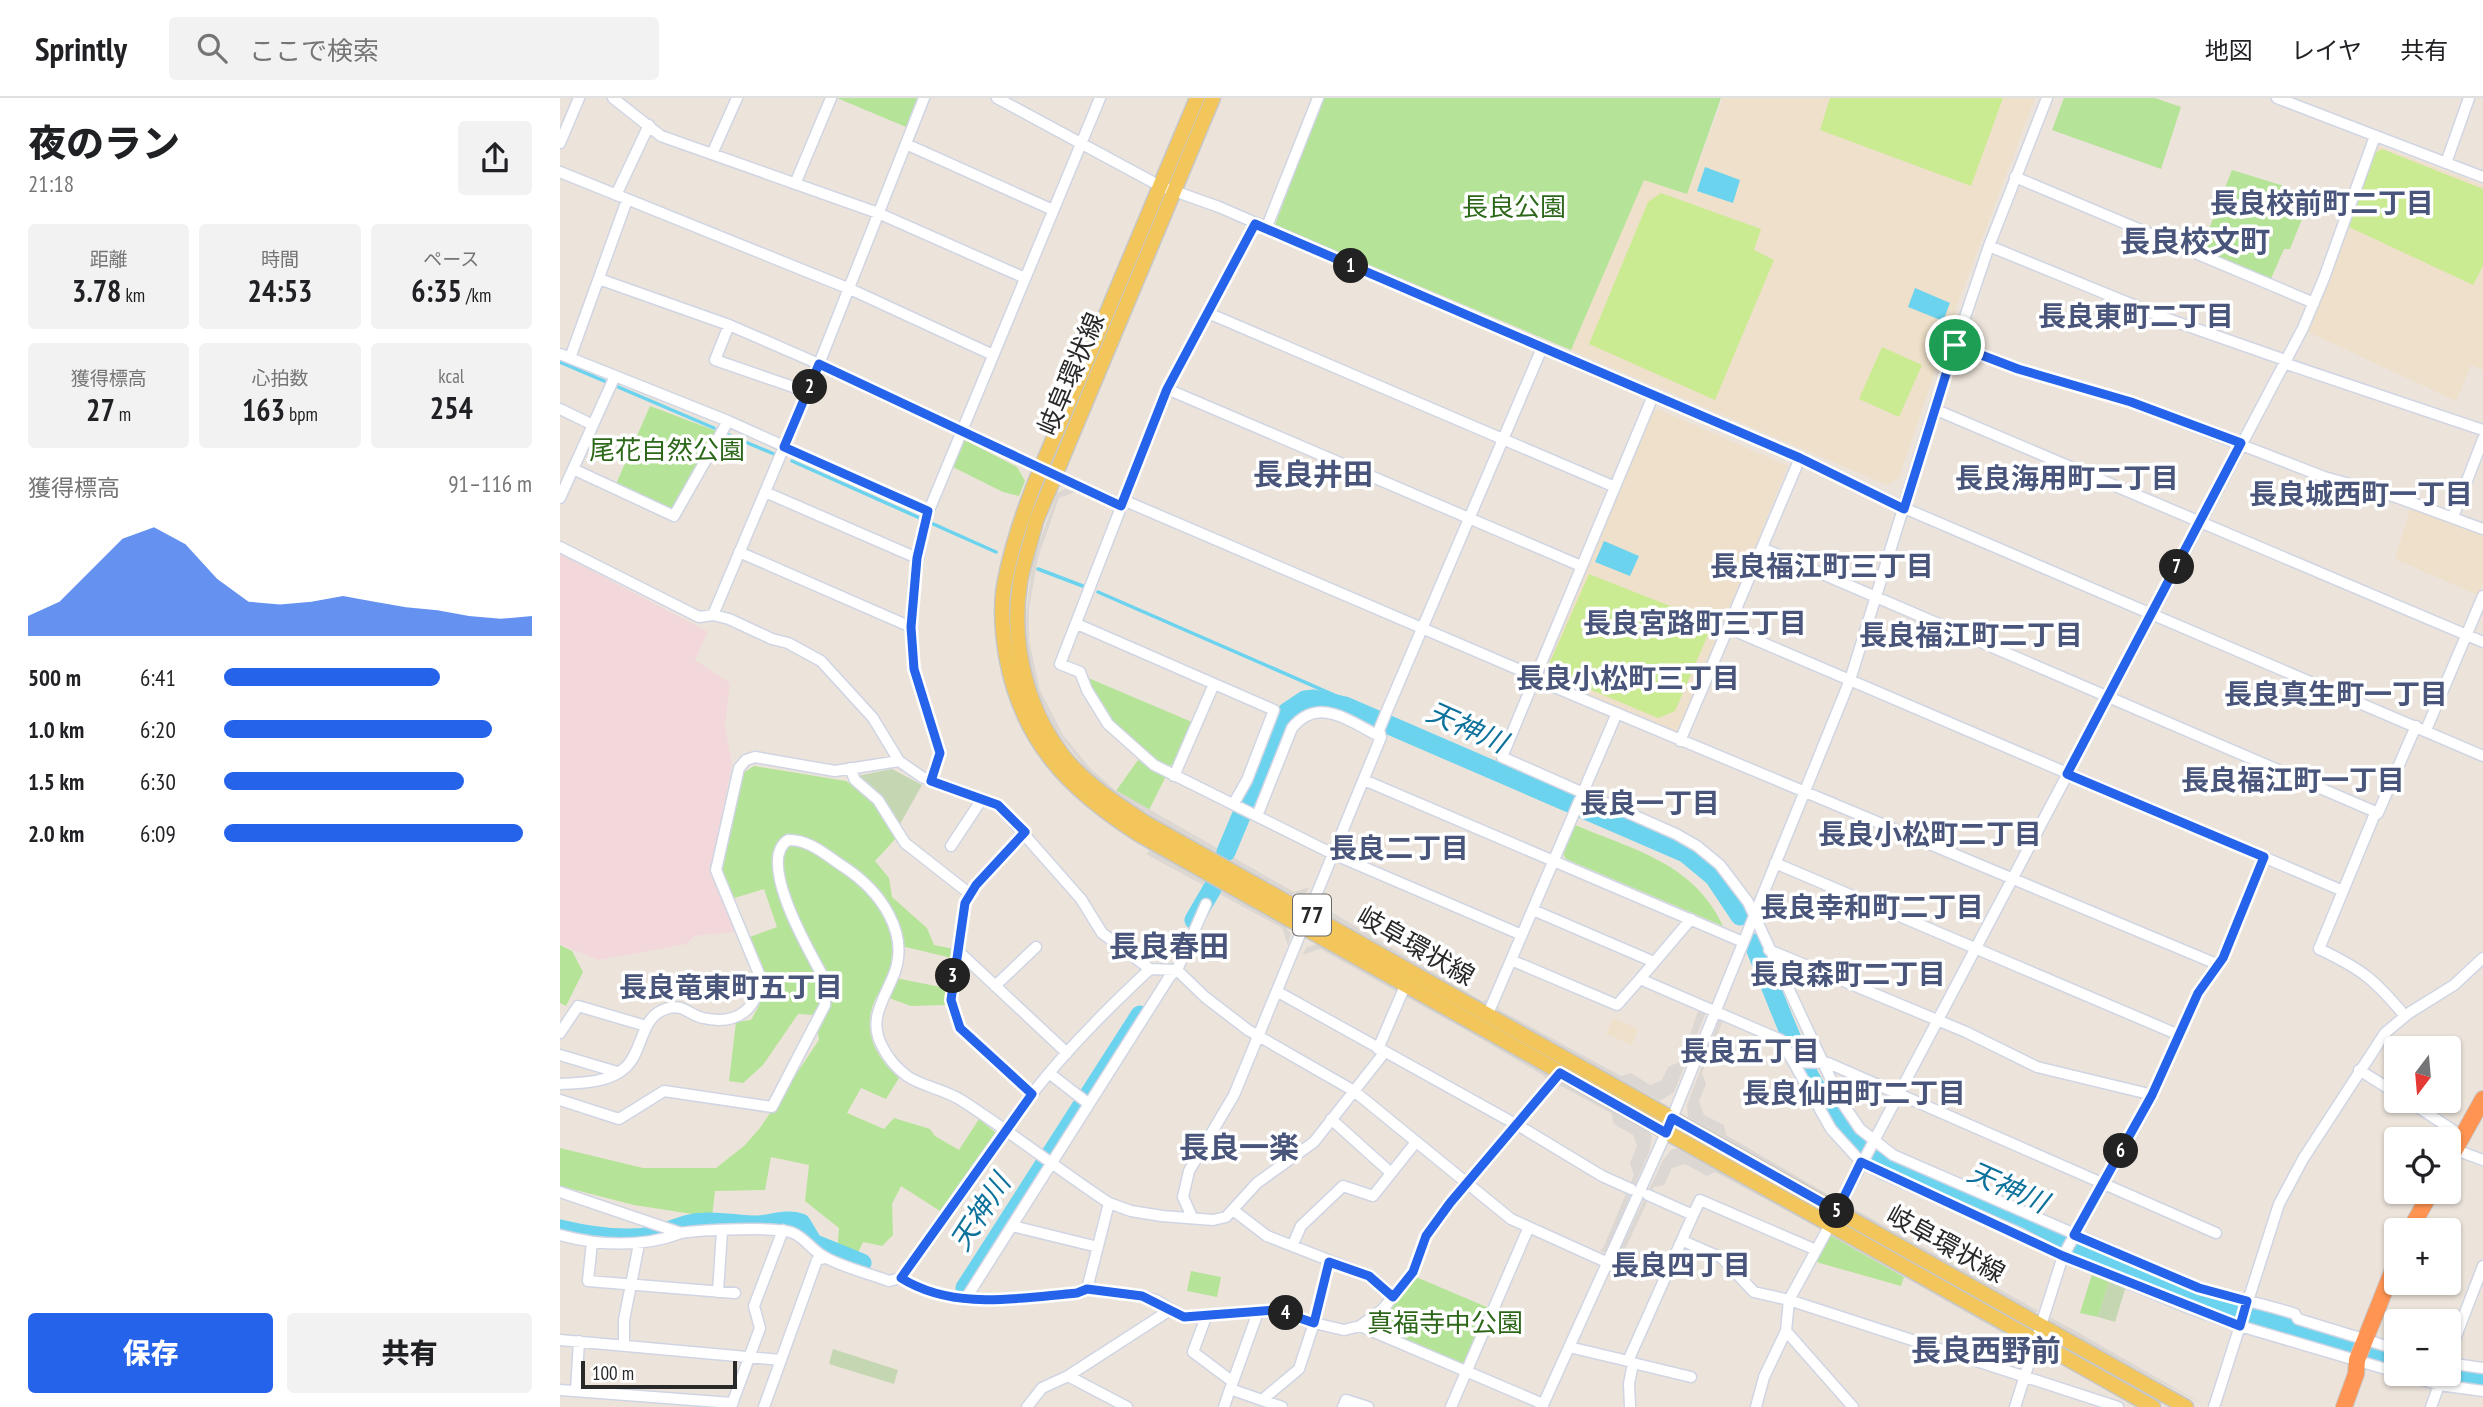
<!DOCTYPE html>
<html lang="ja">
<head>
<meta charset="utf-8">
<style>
  body { margin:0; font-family:"PT Sans Narrow","Noto Sans JP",sans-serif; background:#f2f2f2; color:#202124; height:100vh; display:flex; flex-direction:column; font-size:26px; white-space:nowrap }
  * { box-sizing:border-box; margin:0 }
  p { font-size:23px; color:#757577 }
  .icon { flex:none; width:38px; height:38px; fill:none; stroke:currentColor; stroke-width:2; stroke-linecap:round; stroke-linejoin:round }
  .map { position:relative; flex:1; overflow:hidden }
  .drawer { display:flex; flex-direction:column; background:#fff; width:560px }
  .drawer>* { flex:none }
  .needle { width:46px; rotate:196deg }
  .buttons { position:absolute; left:1824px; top:938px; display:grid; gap:14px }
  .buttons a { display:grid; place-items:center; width:77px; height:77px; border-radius:7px; background:#fff; box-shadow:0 2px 5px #0004; font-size:35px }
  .scale { position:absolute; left:21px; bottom:18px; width:156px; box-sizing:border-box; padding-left:7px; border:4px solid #292929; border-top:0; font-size:19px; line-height:24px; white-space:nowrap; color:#292929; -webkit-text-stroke:5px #fff; paint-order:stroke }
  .pin { position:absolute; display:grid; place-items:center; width:60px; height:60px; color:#fff; margin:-30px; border:4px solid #fff; border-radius:50%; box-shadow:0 2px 7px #0007 }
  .km { position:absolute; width:35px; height:35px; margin:-18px; border-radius:50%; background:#222; color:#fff; font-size:19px; line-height:35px; text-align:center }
  .round { display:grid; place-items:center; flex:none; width:74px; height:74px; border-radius:7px; background:#f2f2f2 }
  .summary { display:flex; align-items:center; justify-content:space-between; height:119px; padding:0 28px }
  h1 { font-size:38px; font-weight:800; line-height:52px }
  .figures { display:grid; grid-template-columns:repeat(3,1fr); gap:10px; height:119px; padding:7px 28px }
  .figures div { display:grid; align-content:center; border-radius:7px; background:#f2f2f2; text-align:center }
  .figures b { font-size:30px; font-weight:800 }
  .figures small { font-size:19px; font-weight:400 }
  .figures p { font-size:19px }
  .chart { height:196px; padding:14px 28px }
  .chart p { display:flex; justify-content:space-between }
  .chart svg { width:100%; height:126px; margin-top:7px; fill:#2563eb; opacity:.7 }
  .button { display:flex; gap:14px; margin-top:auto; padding:14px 28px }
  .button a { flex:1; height:80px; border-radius:7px; background:#2563eb; color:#fff; font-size:28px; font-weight:800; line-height:80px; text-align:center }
  .button a+a { background:#f2f2f2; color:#202124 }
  ul { padding:0 28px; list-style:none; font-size:23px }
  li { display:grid; grid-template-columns:112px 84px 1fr; align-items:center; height:52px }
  li i { height:18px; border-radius:9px; background:#2563eb }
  header { display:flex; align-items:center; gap:42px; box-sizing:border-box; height:98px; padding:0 35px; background:#fff; border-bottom:2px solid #e0e0e0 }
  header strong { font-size:33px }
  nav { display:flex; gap:38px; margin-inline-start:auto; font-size:24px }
  .search { width:490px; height:63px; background:#f2f2f2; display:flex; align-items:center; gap:18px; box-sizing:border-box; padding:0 24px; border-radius:7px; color:#757577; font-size:26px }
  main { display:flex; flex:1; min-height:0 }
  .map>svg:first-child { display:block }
  .education { fill:#eee0ca }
  .medical { fill:#f3d8db }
  .green { fill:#b5e397 }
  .cemetery { fill:#c5d6b2 }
  .pitch { fill:#caeb92 }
  .plaza { fill:#dcd7d2 }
  .water { fill:#6cd3ef }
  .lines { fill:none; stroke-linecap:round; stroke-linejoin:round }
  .stream { stroke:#6cd3ef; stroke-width:3.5 }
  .river { stroke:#6cd3ef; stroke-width:19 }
  .minor-casing { stroke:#d0d5e3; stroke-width:13 }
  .major-casing { stroke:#c7c7c7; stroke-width:17 }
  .highway-casing { stroke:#c7c7c7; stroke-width:18 }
  .minor { stroke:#fff; stroke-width:10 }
  .major { stroke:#f2c65a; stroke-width:14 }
  .highway { stroke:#ff9453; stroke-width:16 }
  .route-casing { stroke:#fff; stroke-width:14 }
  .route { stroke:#2563eb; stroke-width:9 }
  .labels { text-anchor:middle; stroke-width:7; stroke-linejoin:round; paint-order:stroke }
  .shield { fill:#fff; stroke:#696969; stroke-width:2 }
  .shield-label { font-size:24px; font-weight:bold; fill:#292929 }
  .park-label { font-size:26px; fill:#2d6719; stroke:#fff }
  .street-label { font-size:26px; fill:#292929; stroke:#fff }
  .neighbourhood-label { font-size:28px; font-weight:bold; fill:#49557a; stroke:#fff }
  .water-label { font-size:28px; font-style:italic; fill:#0c719b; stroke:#fff }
  .quarter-label { font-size:30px; font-weight:bold; fill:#49557a; stroke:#fff }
</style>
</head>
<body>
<header>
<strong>Sprintly</strong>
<div class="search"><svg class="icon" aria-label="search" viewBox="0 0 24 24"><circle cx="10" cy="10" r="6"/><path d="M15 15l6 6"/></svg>ここで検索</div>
<nav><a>地図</a><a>レイヤ</a><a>共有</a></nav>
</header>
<main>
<section class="drawer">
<div class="summary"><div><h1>夜のラン</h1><p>21:18</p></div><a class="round"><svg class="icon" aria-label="share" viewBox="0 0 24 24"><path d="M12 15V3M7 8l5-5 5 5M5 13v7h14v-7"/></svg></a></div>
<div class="figures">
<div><p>距離</p><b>3.78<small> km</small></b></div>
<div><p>時間</p><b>24:53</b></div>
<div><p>ペース</p><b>6:35<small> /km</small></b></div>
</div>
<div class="figures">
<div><p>獲得標高</p><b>27<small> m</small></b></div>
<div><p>心拍数</p><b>163<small> bpm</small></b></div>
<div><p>kcal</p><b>254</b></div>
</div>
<div class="chart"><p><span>獲得標高</span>91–116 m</p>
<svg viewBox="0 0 160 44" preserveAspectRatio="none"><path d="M0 44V37L10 32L20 21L30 10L40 6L50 12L60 24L70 32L80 33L90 32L100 30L110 32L120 34L130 35L140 37L150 38L160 37V44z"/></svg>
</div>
<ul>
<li><b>500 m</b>6:41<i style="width:70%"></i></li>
<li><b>1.0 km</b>6:20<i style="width:87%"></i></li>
<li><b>1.5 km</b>6:30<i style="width:78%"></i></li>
<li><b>2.0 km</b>6:09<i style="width:97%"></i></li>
</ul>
<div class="button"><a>保存</a><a>共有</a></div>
</section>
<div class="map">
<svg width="1923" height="1309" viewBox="0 0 1923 1309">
  <rect width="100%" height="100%" fill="#ece4db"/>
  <!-- education -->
  <path class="education" d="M1163 0H1475L1402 194 1339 380 1327 387 1011 252 1084 81 1127 96Z
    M1819 48 1923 87V272L1911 267 1896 303 1746 233 1814 51Z
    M1097 311 1228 368 1119 637 982 581 980 575 1091 314Z
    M1851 408 1923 434V485L1918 497 1835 461Z
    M1053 920 1078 931 1072 947 1046 936Z"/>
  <!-- medical -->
  <path class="medical" d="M0 456 148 534 135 562 170 585 165 628 172 666 151 771 175 834 134 838 127 846 39 862 0 847Z"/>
  <!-- green -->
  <path class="green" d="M277 0H357L346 29Z
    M763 0H1161L1127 96 1084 82 1011 252 715 127Z
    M1504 0H1595L1621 9 1601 71 1492 32Z
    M1672 72 1724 88 1718 104 1744 116 1730 151H1724L1710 183 1640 154Z
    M90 308 156 333 111 411 56 386Z
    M403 341 457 369 465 383 459 398 443 394 391 368Z
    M526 579 632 624 614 668 603 666 557 630Z
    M578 662 606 678 589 712 556 693Z
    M194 668 286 683 310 699 339 737 315 763 329 780 332 799 367 830 374 847 394 851 392 860 333 846 330 879 386 890 385 907 351 908 318 896C300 928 313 957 339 980L326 1001 301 990 287 1015 324 1031 334 1020 370 1031 375 1038 399 1052 419 1021 436 1035 380 1113 341 1088 332 1106 333 1137 322 1148 303 1144 296 1159 277 1154 279 1130 245 1103 249 1067 211 1059 205 1092 155 1093 152 1119 74 1107 0 1088V1050L83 1070H156L184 1048 200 1030 259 942 255 917 238 916 203 967 183 985 169 983 176 924 191 922C214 883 207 879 190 839L217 829 204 791 171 801 162 770 183 675Z
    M1015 727C1074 752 1134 765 1163 828L1006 761 1003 756Z
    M0 847 12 853 23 874 6 908 0 905Z
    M1270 1137 1344 1179 1341 1188 1256 1164Z
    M631 1173 661 1179 657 1199 627 1193Z
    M1533 1173 1550 1181 1538 1219 1520 1215Z
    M856 1179 929 1210 905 1264 901 1266 814 1229V1226L820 1223Z"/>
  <!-- cemetery -->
  <path class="cemetery" d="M332 671 362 687 339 728 320 696 297 678Z
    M1550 1181 1566 1188 1555 1224 1538 1219Z
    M273 1251 338 1272 334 1286 269 1266Z"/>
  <!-- pitch -->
  <path class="pitch" d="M1270 0H1443L1411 88 1260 32Z
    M1822 51 1923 91V168L1913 187 1789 129 1815 55Z
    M1101 95 1201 131 1194 152 1214 162 1155 302 1029 246 1088 104Z
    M1322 249 1362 267 1339 319 1299 301Z
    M1029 476 1153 525 1115 613 1098 620 986 573Z"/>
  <!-- plaza -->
  <path class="plaza" d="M505 391 515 394 499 400 478 460 469 510V542L480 592 503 637 530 670 554 691 734 794 750 789 742 800H735L575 711 530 676 496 633 474 589 464 536 472 465 497 395Z
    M590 752 724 826 731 836 728 847 722 830 586 756Z
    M766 798 773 815 922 903 928 902 926 905 920 907 768 819 763 812Z
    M757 846 900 924 989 977 986 982 984 978 916 938 760 851 742 857 747 849Z
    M938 908 940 912 1061 978 1071 975 1090 987 1102 982 1108 969 1121 963 1139 910 1146 914 1114 994 1100 1003 938 917Z
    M1159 922 1167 923 1162 925 1142 975 1146 986 1139 1003 1144 1017 1164 1027 1166 1037 1274 1100 1279 1099 1276 1104 1128 1019 1127 1007Z
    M1003 983 1086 1031 1092 1038 1089 1054 1046 1154 1040 1153 1043 1150 1074 1077 1070 1065 1077 1048 1073 1037 1054 1026 1051 1015 1001 988 996 989Z
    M1122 1050 1262 1128V1132L1155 1074 1147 1078 1125 1066 1112 1070 1104 1087 1094 1089 1054 1175 1055 1181 1051 1180 1048 1177 1103 1062 1112 1051Z
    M1285 1105 1287 1107 1479 1213 1473 1215 1285 1112Z
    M1274 1134 1466 1244 1467 1249 1270 1137Z
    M1489 1219 1514 1232 1646 1308 1492 1226Z"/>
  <!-- water -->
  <path class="water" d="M1145 69 1180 82 1173 105 1137 93Z
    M1355 190 1390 205 1383 223 1348 209Z
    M1044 443 1079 458 1070 478 1035 464Z"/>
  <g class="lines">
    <!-- stream -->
    <path class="stream" d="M0 264 154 330
      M169 337 214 356
      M232 363 436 454
      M478 471 528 490
      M538 494 781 600 785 608"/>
    <!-- river -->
    <path class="river" d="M666 754 721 623 727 614 745 602 754 601 785 608 1125 755 1154 779 1180 818
      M634 822 652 791
      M1193 845C1219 906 1243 985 1287 1034 1326 1078 1391 1096 1444 1119 1574 1175 1698 1225 1836 1260
      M0 1131C29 1138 62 1143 92 1138 110 1134 125 1124 144 1124 162 1123 180 1127 198 1127 213 1126 226 1120 241 1125L253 1145 302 1165
      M405 1190 580 917
      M1888 1273 1923 1279"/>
    <!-- minor casing -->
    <g class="minor-casing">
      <path id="minor" d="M53 0 101 38 318 115 465 180
        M437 0 600 88 659 109 1240 360 1344 410 1923 658
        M1717 0 1923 79
        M0 45 19 0
        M346 46 493 112
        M152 56 177 0
        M1886 65 1909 0
        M0 74 290 191 433 257
        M1455 79 1754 205
        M235 86 271 0
        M56 97 89 27
        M695 126 607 291 500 566 520 574 527 592 548 626 594 667 773 756 962 837
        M706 131 758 0
        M1429 148 1605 220 1725 262
        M39 181 169 227 259 266 364 0
        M648 215 1055 389
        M169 227 155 262 248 294
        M1395 247 1458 271 1571 304 1764 379 1836 399 1923 431
        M0 256 168 323 368 413
        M10 260 67 102
        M1724 265 1923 332
        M607 291 1021 468
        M1093 298 942 659 1116 736 1137 748 1160 767 1188 804 1281 1003 1300 1031 1333 1057 1639 1190C1671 1200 1703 1205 1735 1216L1738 1221 1836 1251
        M0 311 33 327
        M1374 311 1923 544
        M13 371 114 418 168 323
        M205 394 357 460
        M0 400 55 278
        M563 402 974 578
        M1893 419 1923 341
        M0 449 139 519 153 517 169 521 212 541 228 545 261 563 313 620 339 663 362 679 438 707 521 801 542 835 590 871 617 872 645 899 688 932 794 993 951 1121 1046 1164
        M1202 450 1818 715
        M179 454 351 529
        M153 517 259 266 561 408
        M517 526 714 612 687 682 674 705
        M1168 530 1783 793
        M975 581 1659 867
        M1866 632 1923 498
        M1120 643 1240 360
        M290 670 295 682 318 702 345 745 410 796
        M614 678 654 586
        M804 682 1183 844
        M371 683 380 655 354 571 351 529 354 484 365 422 540 0
        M697 718 732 630C759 597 790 624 821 639
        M465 734 416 787 405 805 391 902 400 930 472 996
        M391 748 422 701
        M1215 765 1619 937
        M973 812 1094 864
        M1131 821 1080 881 1221 942 1271 1031 1301 1064 1323 1076 1459 1135 1503 1158 1626 1209 1680 1228 1836 1274
        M397 852 507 955
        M1209 852 1406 934 1477 969 1593 997
        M951 862 1057 907 1080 881
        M435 888 476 849
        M718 894 966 1032 1042 1078 1071 1091
        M927 918 1057 615
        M1845 918C1815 882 1802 871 1759 851L1814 718 1818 715 1856 628
        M0 935 18 908 86 928
        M818 951 845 888
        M0 957 57 974
        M1236 964 1268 965 1656 1135
        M1799 972 1836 995
        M489 975 529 1006
        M0 986C22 985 49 985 66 969 84 952 80 916 109 910 123 906 131 918 143 920 178 928 200 910 199 876L156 772 179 670 186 662 195 659 275 673 339 663
        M0 1002 59 1021 104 993 212 1009 265 907 266 884C252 858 195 763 228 742 249 741 267 758 284 769 319 792 353 836 332 881 323 902 309 922 321 946 327 959 335 969 347 978 363 989 384 991 401 1002 451 1034 499 1072 549 1105L571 1113 602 1118 653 1122 666 1119 697 1085 754 1044 824 955
        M1849 1003 1903 1039
        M771 1021 831 1075
        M1896 1052 1923 1062
        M0 1094 121 1135C138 1132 220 1128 233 1135 245 1140 252 1152 263 1158 281 1169 308 1175 329 1183L341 1180C385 1119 426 1055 472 996 507 951 548 910 590 871
        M673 1112 707 1138 809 1178 833 1199
        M1277 1113 1743 230 1764 180 1815 38
        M1133 1117 1140 1102 1256 1152
        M632 1119 623 1099 629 1073 674 997 821 639 819 632 826 615 982 250
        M452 1128 538 1149
        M0 1137C41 1148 81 1150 121 1135
        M1123 1143 1162 1160 1194 1194 1229 1202 1558 1309
        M32 1144 28 1183 175 1195
        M733 1146 741 1128 783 1088 813 1098 856 1044
        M341 1180C394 1213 458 1200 517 1195L527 1191 582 1198 596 1202 624 1219 716 1212 754 1225 769 1164
        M527 1191 549 1105
        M158 1194 162 1133
        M405 1202 610 878 617 872 646 806
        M646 1219 633 1254 673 1284
        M800 1228 983 1306
        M1226 1233 1293 1309
        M0 1242 221 1262
        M64 1248V1222L79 1146
        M1009 1249 1068 1263 1133 1117 1088 1097
        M1888 1259 1923 1168
        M1068 1263 1073 1265 1069 1286 1070 1309
        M1073 1265 1131 1279
        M1888 1265 1923 1270
        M1841 1276 1880 1287 1923 1293
        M508 1278 567 1309
        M671 1289 698 1214
        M0 1292 172 1305
        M16 1293 19 1243
        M702 1302 722 1309
        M171 1309 200 1230 194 1208 223 1132
        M204 1309 257 1162 265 1160
        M467 1309 482 1290 508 1278 610 1212
        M664 1309 670 1291 702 1302 739 1271 754 1225 784 1232 800 1228 823 1211 853 1174 866 1138 890 1105 1000 975
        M783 1309 786 1302 808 1309
        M891 1309 968 1131
        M982 1309 1106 1035 1290 582 1374 311 1429 148 1487 0
        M1196 1309 1204 1279 1226 1233 1229 1202 1271 1125
        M1455 1309 1503 1158 1593 997 1638 895 1663 860 1704 759
        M1654 1309 1719 1106 1743 1061 1825 935 1849 915 1894 887 1923 860
        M1871 1309 1883 1276"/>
    </g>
    <!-- major casing -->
    <g class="major-casing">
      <path id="major" d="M637 0C599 91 560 183 522 274 494 342 459 410 445 483 440 507 442 532 446 557 461 643 509 692 580 737L1593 1309
        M653 0 476 423C471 444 463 465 460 485 450 548 468 618 510 666 532 690 559 707 586 725L1626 1309"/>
    </g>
    <!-- highway casing -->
    <g class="highway-casing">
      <path id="highway" d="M1888 1064 1923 1001
        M1850 1132 1871 1094
        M1784 1309 1796 1276 1797 1262 1836 1164"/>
    </g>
    <!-- minor -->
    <use href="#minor" class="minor"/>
    <!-- major -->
    <use href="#major" class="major"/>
    <!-- highway -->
    <use href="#highway" class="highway"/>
  </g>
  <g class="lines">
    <!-- route casing -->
    <g class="route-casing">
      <path id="route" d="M695 126 1240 360 1344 411 1395 247 1458 271 1571 304 1681 345 1507 676 1704 759 1663 860 1638 895 1592 997 1514 1137 1639 1190 1687 1203 1680 1228 1503 1158 1301 1064 1277 1113 1112 1020 1106 1035 1000 975 890 1105 866 1138 853 1174 833 1199 809 1178 769 1164 754 1225 716 1212 624 1219 582 1198 527 1191 517 1195C458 1200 394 1213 341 1180L472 996 400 930 391 902 405 805 416 787 465 734 438 707 371 683 380 655 354 571 351 529 357 460 368 413 224 349 259 266 561 408 607 291Z"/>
    </g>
    <!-- route -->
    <use href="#route" class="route"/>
  </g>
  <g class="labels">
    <!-- shield labels -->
    <rect class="shield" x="733" y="796.5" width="38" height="41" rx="5"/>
    <g class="shield-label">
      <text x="752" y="825">77</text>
    </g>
    <!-- park labels -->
    <g class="park-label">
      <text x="954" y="118">長良公園</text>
      <text x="107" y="361">尾花自然公園</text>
      <text x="885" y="1234">真福寺中公園</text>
    </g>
    <!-- street labels -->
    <g class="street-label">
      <text transform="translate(511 276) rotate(-67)" y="9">岐阜環状線</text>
      <text transform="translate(856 848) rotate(30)" y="9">岐阜環状線</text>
      <text transform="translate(1386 1146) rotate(29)" y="9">岐阜環状線</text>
    </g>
    <!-- neighbourhood labels -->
    <g class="neighbourhood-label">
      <text x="1762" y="115">長良校前町二丁目</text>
      <text x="1576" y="228">長良東町二丁目</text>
      <text x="1507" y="390">長良海用町二丁目</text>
      <text x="1801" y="406">長良城西町一丁目</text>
      <text x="1262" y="478">長良福江町三丁目</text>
      <text x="1135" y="535">長良宮路町三丁目</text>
      <text x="1411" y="547">長良福江町二丁目</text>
      <text x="1068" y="590">長良小松町三丁目</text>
      <text x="1776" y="606">長良真生町一丁目</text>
      <text x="1733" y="692">長良福江町一丁目</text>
      <text x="1090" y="715">長良一丁目</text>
      <text x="1370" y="746">長良小松町二丁目</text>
      <text x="839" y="760">長良二丁目</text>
      <text x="1312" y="819">長良幸和町二丁目</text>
      <text x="1288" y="886">長良森町二丁目</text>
      <text x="171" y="899">長良竜東町五丁目</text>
      <text x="1190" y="963">長良五丁目</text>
      <text x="1294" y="1005">長良仙田町二丁目</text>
      <text x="1121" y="1177">長良四丁目</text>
    </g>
    <!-- water labels -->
    <g class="water-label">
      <text transform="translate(907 629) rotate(24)" y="10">天神川</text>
      <text transform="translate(1448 1089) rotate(24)" y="10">天神川</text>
      <text transform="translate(420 1114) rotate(-57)" y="10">天神川</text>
    </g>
    <!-- quarter labels -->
    <g class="quarter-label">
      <text x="1635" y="154">長良校文町</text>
      <text x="753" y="387">長良井田</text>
      <text x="609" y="859">長良春田</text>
      <text x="679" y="1060">長良一楽</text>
      <text x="1426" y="1263">長良西野前</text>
    </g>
  </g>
</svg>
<div class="buttons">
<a><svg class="needle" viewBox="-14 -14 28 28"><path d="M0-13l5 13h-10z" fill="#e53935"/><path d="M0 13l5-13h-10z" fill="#757577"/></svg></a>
<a><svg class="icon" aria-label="locate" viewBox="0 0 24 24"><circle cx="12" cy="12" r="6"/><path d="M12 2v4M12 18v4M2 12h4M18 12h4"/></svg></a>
<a>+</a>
<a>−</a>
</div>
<div class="scale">100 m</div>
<div class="pin" style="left:1395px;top:247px;background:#1e9e55"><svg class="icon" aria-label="arrive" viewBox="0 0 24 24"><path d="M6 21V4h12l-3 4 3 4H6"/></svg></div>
<b class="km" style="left:791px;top:168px">1</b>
<b class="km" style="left:250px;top:289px">2</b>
<b class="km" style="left:393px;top:878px">3</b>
<b class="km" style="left:726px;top:1215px">4</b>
<b class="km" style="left:1277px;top:1113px">5</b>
<b class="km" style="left:1561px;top:1053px">6</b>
<b class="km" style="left:1617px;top:469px">7</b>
</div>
</main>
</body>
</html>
